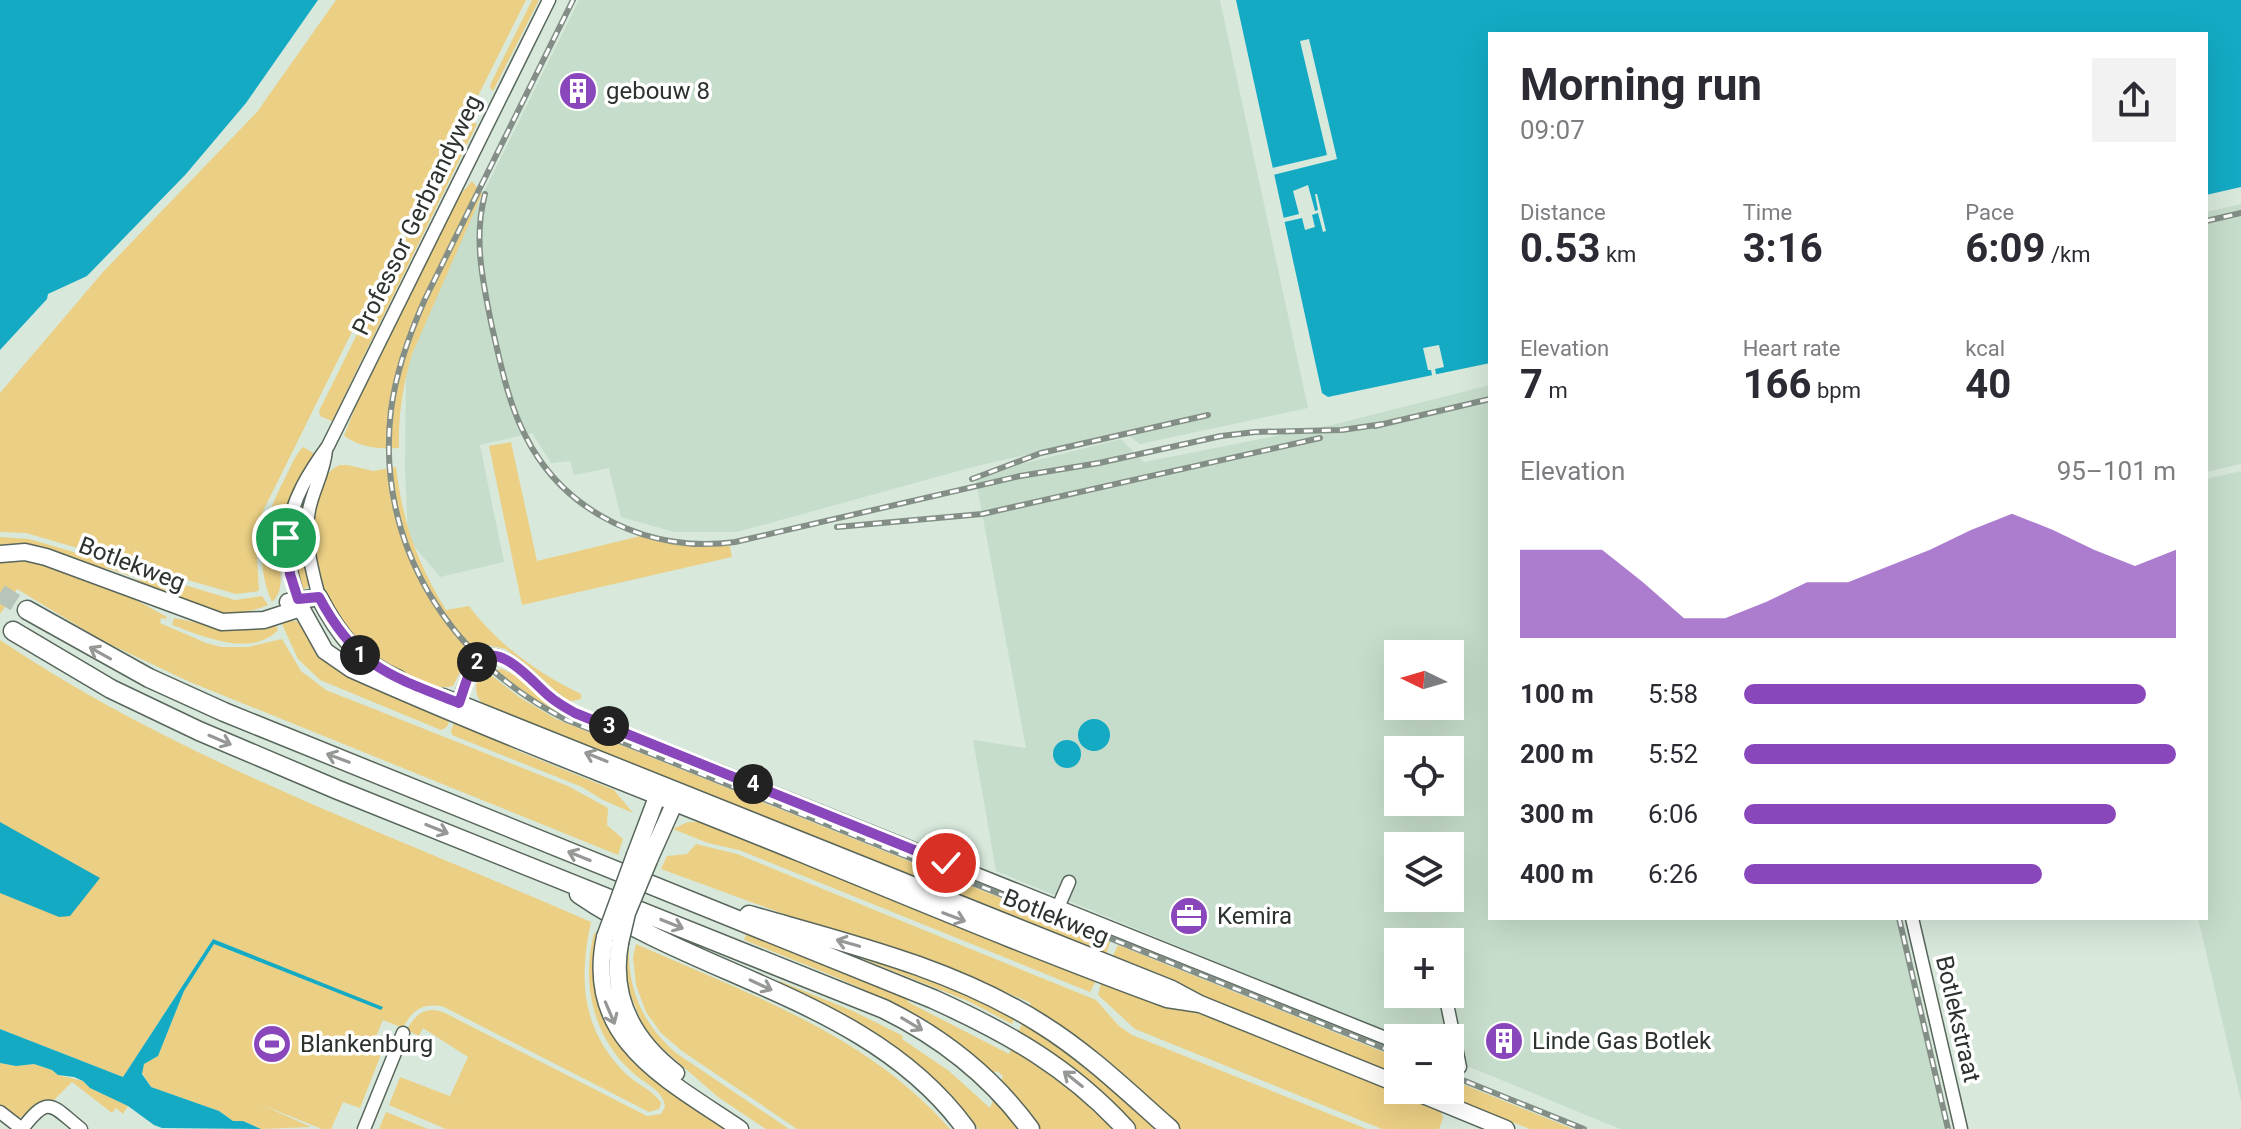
<!DOCTYPE html>
<html lang="en">
<head>
<meta charset="utf-8">
<style>
  body { margin:0; font-family:Roboto,sans-serif; background:#f2f2f3; color:#2b2b33; height:100vh; display:flex; flex-direction:column; font-size:30px; white-space:nowrap }
  * { box-sizing:border-box; margin:0 }
  p { font-size:26px; color:#7c7c81 }
  .icon { flex:none; width:44px; height:44px; fill:none; stroke:currentColor; stroke-width:2; stroke-linecap:round; stroke-linejoin:round }
  .map { position:relative; flex:1; overflow:hidden }
  .panel { position:absolute; left:1488px; top:32px; width:720px; height:888px; display:flex; flex-direction:column; background:#fff; border-radius:0px; box-shadow:0 8px 32px #0002 }
  .panel>* { flex:none }
  .needle { width:52px; rotate:275deg }
  .tools { position:absolute; left:1384px; top:640px; display:grid; gap:16px }
  .tools a { display:grid; place-items:center; width:80px; height:80px; border-radius:0px; background:#fff; box-shadow:0 8px 32px #0002; font-size:40px }
  .pin { position:absolute; display:grid; place-items:center; width:68px; height:68px; color:#fff; margin:-34px; border:4px solid #fff; border-radius:50%; box-shadow:0 2px 8px #0007 }
  .km { position:absolute; width:40px; height:40px; margin:-20px; border-radius:50%; background:#222; color:#fff; font-size:22px; line-height:40px; text-align:center }
  .round { display:grid; place-items:center; flex:none; width:84px; height:84px; border-radius:0px; background:#f2f2f3 }
  .summary { display:flex; align-items:center; justify-content:space-between; height:136px; padding:0 32px }
  h1 { font-size:44px; font-weight:700; line-height:60px }
  .figures { display:grid; grid-template-columns:repeat(3,1fr); gap:12px; height:136px; padding:8px 32px }
  .figures div { display:grid; align-content:center }
  .figures b { font-size:40px; font-weight:700 }
  .figures small { font-size:22px; font-weight:400 }
  .figures p { font-size:22px }
  .chart { height:224px; padding:16px 32px }
  .chart p { display:flex; justify-content:space-between }
  .chart svg { width:100%; height:144px; margin-top:8px; fill:#8a47bb; opacity:.7 }
  ul { padding:0 32px; list-style:none; font-size:26px }
  li { display:grid; grid-template-columns:128px 96px 1fr; align-items:center; height:60px }
  li i { height:20px; border-radius:10px; background:#8a47bb }
  .map>svg:first-child { display:block }
  .built { fill:#c7ddcb; fill-rule:evenodd }
  .green { fill:#ebcf84 }
  .water { fill:#14aac4 }
  .pier { fill:#d8e9dc }
  .lines { fill:none; stroke-linecap:round; stroke-linejoin:round }
  .highway-tunnel { stroke:#b6c4b9; stroke-width:18; stroke-dasharray:18 9; stroke-linecap:butt }
  .minor-casing { stroke:#58665b; stroke-width:15 }
  .major-casing { stroke:#58665b; stroke-width:19 }
  .highway-casing { stroke:#58665b; stroke-width:21 }
  .minor { stroke:#fff; stroke-width:12 }
  .major { stroke:#fff; stroke-width:16 }
  .highway { stroke:#fff; stroke-width:18 }
  .rail-casing { stroke:#838f86; stroke-width:6 }
  .rail { stroke:#fff; stroke-width:3; stroke-dasharray:9; stroke-linecap:butt }
  .major-bridge-casing { stroke:#58665b; stroke-width:19; stroke-linecap:butt }
  .major-bridge { stroke:#fff; stroke-width:16 }
  .oneway { stroke:#969896 }
  .route-casing { stroke:#fff; stroke-width:16 }
  .route { stroke:#8a47bb; stroke-width:10 }
  .labels { text-anchor:middle; stroke-width:7; stroke-linejoin:round; paint-order:stroke }
  .poi-label { font-size:24px; fill:#2c322d; stroke:#fff; text-anchor:start }
  .street-label { font-size:24px; fill:#2c322d; stroke:#fff }
</style>
</head>
<body>
<div class="map">
<svg width="2241" height="1129" viewBox="0 0 2241 1129">
  <rect width="100%" height="100%" fill="#d8e9dc"/>
  <!-- built -->
  <path class="built" d="M579 0H1220L1308 408 1140 444 1124 432 977 466 737 532H674L621 517 609 468 574 475 570 461 551 463 532 433 480 445 504 562 440 577 408 539 405 467 406 367 464 232Z
    M2241 204V464L2206 472V212Z
    M1490 385V918H1897L1950 1129H1620L1450 1059V1038H1400L996 871 973 740 1026 748 975 476 1121 439 1144 462 1336 424ZM1398 654H1450V706H1398ZM1398 750H1450V802H1398ZM1398 846H1450V898H1398ZM1398 942H1450V994H1398Z
    M2241 471V1101L2198 918H2206V479Z"/>
  <!-- green -->
  <path class="green" d="M336 0H526L449 154 412 211 263 511 256 542 259 591 236 594 26 533 0 532V393L103 272 257 112Z
    M532 0H539L493 91 490 88 491 83Z
    M472 122 477 124 332 421 320 416 319 411 415 217 450 166Z
    M472 181 482 194 412 354C403 385 398 416 399 448 377 449 362 448 344 436 359 400 370 362 393 330L456 200Z
    M511 442 537 561 649 534 689 542H729L732 557 522 605 489 446Z
    M303 447 315 454C302 481 280 511 278 541 277 561 288 588 272 602 253 558 263 521 284 480 290 469 294 456 303 447Z
    M340 465H348L373 471 396 467C403 523 416 561 446 610L469 606C497 644 539 674 581 694V699L567 702 506 649 487 645 481 646 470 653 453 686C431 692 391 675 373 661 361 651 351 634 342 622 336 614 327 606 323 597 310 566 303 480 340 465Z
    M316 466 303 547 311 585 303 590 299 587C288 535 295 514 316 466Z
    M0 537 29 539 132 569 129 576 113 570 0 547Z
    M23 561 47 565 125 594 167 617 166 619 161 618 160 623 206 643 221 647H248L282 639 301 671 326 690 568 786 608 808 607 825 623 839 618 855 190 682 103 641 17 589 0 614V563Z
    M144 573 235 600 262 596 268 605C220 626 174 600 131 577L141 581Z
    M174 618C213 625 235 637 274 621L278 630C251 658 202 636 172 625Z
    M280 620 296 621 302 625 318 647 451 716 447 727 441 730 320 680 298 659Z
    M0 640C183 763 391 834 591 922 578 981 582 1031 627 1075 637 1084 654 1091 661 1103L659 1109 649 1112 444 1007C423 1002 412 1010 403 1028L383 1020 375 1039 394 1048 391 1055 382 1052 360 1108 343 1102 331 1129H322L260 1104 311 1127 261 1129 243 1121H233L219 1111 151 1087 141 1071 145 1063 158 1056 184 991 214 944 383 1010 213 939 123 1077 0 1029Z
    M502 669 515 675 571 720 528 696 494 670Z
    M486 671 519 697 556 719 1110 942 1105 958 487 707C473 698 472 680 486 671Z
    M456 718 518 751 614 790 633 813 603 800 582 787 452 735 451 731Z
    M688 822H702L1098 977 1090 992 739 850 708 843 673 829Z
    M696 844 737 854 1096 1000 1119 1026 1132 1035 1367 1129H978L968 1114 965 1116 777 986 780 981 855 1012 903 1036 902 1039 949 1071 990 1108 1003 1076 997 1071 994 1073C918 1005 837 978 744 940L746 934 907 996 908 1002 1009 1054 1031 1003 921 956 808 923 661 869 667 856 687 854Z
    M594 933 600 935 596 971 593 972C598 1058 663 1086 727 1129H446L389 1105 400 1077 460 1100 450 1096 468 1057 423 1028 419 1036 407 1030C416 1012 429 1005 447 1014L647 1116 661 1114 665 1107C664 1090 643 1083 632 1072 593 1037 581 983 594 933Z
    M810 938 933 975 1015 1017 1012 1024 968 1001Z
    M636 944C748 994 867 1034 950 1129H797L682 1051 661 1033 646 1012 636 985 633 957Z
    M1118 945 1398 1058V1076L1111 960Z
    M626 946 629 948C628 991 643 1024 676 1053L789 1129H766L718 1097 656 1043 642 1023 627 986Z
    M1102 979 1282 1043 1418 1099 1440 1108 1443 1118 1439 1129H1382L1135 1029 1098 995Z
    M0 1063 16 1066 34 1064 52 1070 58 1075 83 1081 90 1088 128 1106 123 1114 116 1108 112 1113 72 1082 52 1102 35 1104 26 1116 17 1118 0 1106Z
    M1450 1079 1573 1129H1530L1433 1090H1450Z
    M386 1112 428 1129H379Z"/>
  <!-- water -->
  <path class="water" d="M0 0H318L246 103 186 174 87 276 48 294 47 299 0 350Z
    M1236 0H2241V187L2206 195V34H1490V363L1328 397 1322 393Z
    M1078 735a16 16 0 1 1 32 0a16 16 0 1 1-32 0Z
    M1053 754a14 14 0 1 1 28 0a14 14 0 1 1-28 0Z
    M0 822 100 878 70 916 59 917 0 893Z
    M213 939 383 1007 381 1010 214 944 184 991 158 1056 144 1064 142 1074 151 1087 219 1111 233 1121H243L261 1129 162 1128 154 1125 128 1106 90 1088 83 1081 74 1077 58 1075 52 1070 34 1064 16 1066 0 1063V1029L123 1077Z"/>
  <!-- pier -->
  <path class="pier" d="M1309 39 1337 159 1269 176 1268 169 1327 155 1300 41Z
    M1308 185 1315 211 1318 210 1315 194H1317L1326 231 1323 232 1318 213 1312 215 1315 227 1305 230 1302 218 1280 223 1279 219 1299 214 1293 191Z
    M1439 345 1444 367 1435 369 1437 379 1433 380 1431 370H1428L1423 348Z"/>
  <g class="lines">
    <!-- highway-tunnel -->
    <path class="highway-tunnel" d="M0 593 27 610"/>
    <!-- minor casing -->
    <g class="minor-casing">
      <path id="minor" d="M315 600 319 597C312 570 303 539 309 510 313 489 324 473 326 450
        M301 606C277 537 286 504 328 446L549 0
        M456 709C462 695 466 675 476 663 499 638 533 682 549 696 557 702 566 708 575 713L1398 1043
        M1059 905 1069 882
        M1912 918 1961 1129
        M1445 994 1460 1067
        M0 1112 22 1129
        M22 1129C49 1094 51 1105 81 1129
        M364 1129 403 1033"/>
    </g>
    <!-- major casing -->
    <g class="major-casing">
      <path id="major" d="M0 554 25 552 46 557 222 622 264 620 301 608 325 651 351 669C499 735 650 792 800 853 922 903 1044 954 1167 999L1200 1004
        M288 602 319 597C338 634 360 663 399 679
        M443 697 1172 989 1200 1004 1398 1084
        M635 855 657 797 665 790
        M649 860 674 804 672 795
        M605 937C583 1040 668 1080 740 1129
        M620 943C610 998 633 1040 676 1073
        M1411 1090 1506 1129"/>
    </g>
    <!-- highway casing -->
    <g class="highway-casing">
      <path id="highway" d="M27 610 149 678 224 712 933 999C1008 1033 1069 1067 1126 1129
        M13 631 111 689 199 731 338 790 884 1009C941 1037 992 1077 1030 1129
        M579 894C703 979 873 1001 966 1129
        M749 915C850 944 952 968 1041 1024 1088 1053 1129 1093 1170 1129"/>
    </g>
    <!-- minor -->
    <use href="#minor" class="minor"/>
    <!-- major -->
    <use href="#major" class="major"/>
    <!-- highway -->
    <use href="#highway" class="highway"/>
    <!-- rail casing -->
    <g class="rail-casing">
      <path id="rail" d="M573 0 425 299C409 335 396 371 391 410 375 544 450 662 567 720L1398 1054
        M485 194C473 239 483 283 492 327 501 365 508 403 526 437 565 514 652 554 735 542L1020 476 1099 463 1221 436 1255 432 1342 430 1383 424
        M2206 221 2241 213
        M1375 426 1490 399
        M972 479 1041 453 1208 415
        M837 527 982 514 1320 438
        M1899 918 1948 1129
        M1450 1075 1584 1129"/>
    </g>
    <!-- rail -->
    <use href="#rail" class="rail"/>
    <!-- major-bridge casing -->
    <g class="major-bridge-casing">
      <path id="major-bridge" d="M605 937 635 855
        M620 943 627 913 649 860"/>
    </g>
    <!-- major-bridge -->
    <use href="#major-bridge" class="major-bridge"/>
  </g>
  <!-- one-way arrows -->
  <defs><path id="oneway-shaft" d="M-6 0H5M1.5-3L5.5 0L1.5 3" fill="none" stroke-width="1.6" stroke-linecap="round" stroke-linejoin="round" transform="scale(2)"/></defs>
  <g class="oneway">
    <use href="#oneway-shaft" transform="translate(100 653) rotate(-151)"/>
    <use href="#oneway-shaft" transform="translate(220 740) rotate(23)"/>
    <use href="#oneway-shaft" transform="translate(596 757) rotate(-158)"/>
    <use href="#oneway-shaft" transform="translate(338 758) rotate(-159)"/>
    <use href="#oneway-shaft" transform="translate(437 829) rotate(22)"/>
    <use href="#oneway-shaft" transform="translate(579 856) rotate(-158)"/>
    <use href="#oneway-shaft" transform="translate(954 917) rotate(21)"/>
    <use href="#oneway-shaft" transform="translate(672 924) rotate(22)"/>
    <use href="#oneway-shaft" transform="translate(848 943) rotate(-164)"/>
    <use href="#oneway-shaft" transform="translate(761 985) rotate(25)"/>
    <use href="#oneway-shaft" transform="translate(610 1013) rotate(67)"/>
    <use href="#oneway-shaft" transform="translate(912 1024) rotate(31)"/>
    <use href="#oneway-shaft" transform="translate(1073 1079) rotate(-141)"/>
  </g>
  <g class="lines">
    <!-- route casing -->
    <g class="route-casing">
      <path id="route" d="M286 538 290 574 298 599 319 597C356 667 390 676 459 703 464 690 467 673 477 663 499 639 533 683 549 696 557 703 566 708 575 713L946 863"/>
    </g>
    <!-- route -->
    <use href="#route" class="route"/>
  </g>
  <!-- icons -->
  <defs>
    <g id="building-disc" transform="scale(2)"><circle r="9.5" fill="#8a47bb" stroke="#fff"/><path d="M-4-6H4V6H1V3H-1V6H-4ZM-2.5-4.3h1.7v1.8h-1.7ZM.8-4.3h1.7v1.8H.8ZM-2.5-1h1.7V.8h-1.7ZM.8-1h1.7V.8H.8Z" fill="#fff"/></g>
    <g id="office-disc" transform="scale(2)"><circle r="9.5" fill="#8a47bb" stroke="#fff"/><path d="M-6-3h4V-5.5h4V-3h4V5H-6ZM-1-4.5V-3h2v-1.5ZM-6 0V1H6V0Z" fill="#fff"/></g>
    <g id="stadium-disc" transform="scale(2)"><circle r="9.5" fill="#8a47bb" stroke="#fff"/><path d="M0-5a6.5 5 0 1 0 0 10a6.5 5 0 1 0 0-10ZM-3.5-1.8h7v3.6h-7Z" fill="#fff"/></g>
  </defs>
  <g fill-rule="evenodd">
    <use href="#building-disc" x="578" y="91"/>
    <use href="#office-disc" x="1189" y="916"/>
    <use href="#building-disc" x="1504" y="1041"/>
    <use href="#stadium-disc" x="272" y="1044"/>
  </g>
  <g class="labels">
    <!-- poi labels -->
    <g class="poi-label">
      <text x="606" y="99">gebouw 8</text>
      <text x="1217" y="924">Kemira</text>
      <text x="1532" y="1049">Linde Gas Botlek</text>
      <text x="300" y="1052">Blankenburg</text>
    </g>
    <!-- street labels -->
    <g class="street-label">
      <text transform="translate(417 215) rotate(-64)" y="8">Professor Gerbrandyweg</text>
      <text transform="translate(132 564) rotate(21)" y="8">Botlekweg</text>
      <text transform="translate(1056 917) rotate(22)" y="8">Botlekweg</text>
      <text transform="translate(1958 1019) rotate(77)" y="8">Botlekstraat</text>
    </g>
  </g>
</svg>
<div class="tools">
<a><svg class="needle" viewBox="-14 -14 28 28"><path d="M0-13l5 13h-10z" fill="#e53935"/><path d="M0 13l5-13h-10z" fill="#7c7c81"/></svg></a>
<a><svg class="icon" aria-label="locate" viewBox="0 0 24 24"><circle cx="12" cy="12" r="6"/><path d="M12 2v4M12 18v4M2 12h4M18 12h4"/></svg></a>
<a><svg class="icon" aria-label="layers" viewBox="0 0 24 24"><path d="M12 4l9 5-9 5-9-5zM3 14l9 5 9-5"/></svg></a>
<a>+</a>
<a>−</a>
</div>
<div class="pin" style="left:286px;top:538px;background:#1e9e55"><svg class="icon" aria-label="arrive" viewBox="0 0 24 24"><path d="M6 21V4h12l-3 4 3 4H6"/></svg></div>
<div class="pin" style="left:946px;top:863px;background:#d93025"><svg class="icon" aria-label="check" viewBox="0 0 24 24"><path d="M5 12l5 5 9-10"/></svg></div>
<b class="km" style="left:360px;top:655px">1</b>
<b class="km" style="left:477px;top:662px">2</b>
<b class="km" style="left:609px;top:726px">3</b>
<b class="km" style="left:753px;top:784px">4</b>
<section class="panel">
<div class="summary"><div><h1>Morning run</h1><p>09:07</p></div><a class="round"><svg class="icon" aria-label="share" viewBox="0 0 24 24"><path d="M12 15V3M7 8l5-5 5 5M5 13v7h14v-7"/></svg></a></div>
<div class="figures">
<div><p>Distance</p><b>0.53<small> km</small></b></div>
<div><p>Time</p><b>3:16</b></div>
<div><p>Pace</p><b>6:09<small> /km</small></b></div>
</div>
<div class="figures">
<div><p>Elevation</p><b>7<small> m</small></b></div>
<div><p>Heart rate</p><b>166<small> bpm</small></b></div>
<div><p>kcal</p><b>40</b></div>
</div>
<div class="chart"><p><span>Elevation</span>95–101 m</p>
<svg viewBox="0 0 160 44" preserveAspectRatio="none"><path d="M0 44V17L10 17L20 17L30 27L40 38L50 38L60 33L70 27L80 27L90 22L100 17L110 11L120 6L130 11L140 17L150 22L160 17V44z"/></svg>
</div>
<ul>
<li><b>100 m</b>5:58<i style="width:93%"></i></li>
<li><b>200 m</b>5:52<i style="width:100%"></i></li>
<li><b>300 m</b>6:06<i style="width:86%"></i></li>
<li><b>400 m</b>6:26<i style="width:69%"></i></li>
</ul>
</section>
</div>
</body>
</html>
